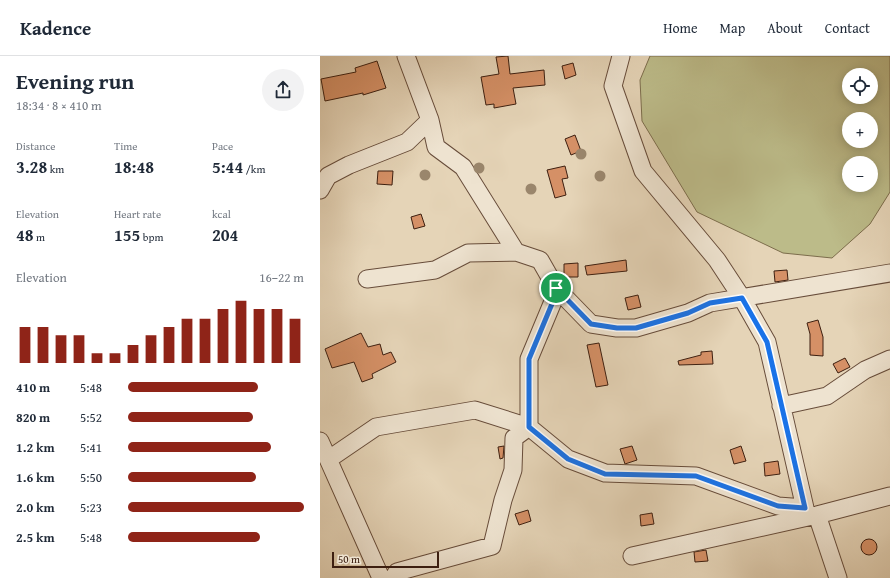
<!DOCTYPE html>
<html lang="en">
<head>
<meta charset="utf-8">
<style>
  body { margin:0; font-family:"Gentium Book Plus",serif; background:#f2f2f3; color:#1f2937; height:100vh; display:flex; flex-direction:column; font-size:15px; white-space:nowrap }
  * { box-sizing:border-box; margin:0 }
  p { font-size:13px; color:#747a83 }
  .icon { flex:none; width:22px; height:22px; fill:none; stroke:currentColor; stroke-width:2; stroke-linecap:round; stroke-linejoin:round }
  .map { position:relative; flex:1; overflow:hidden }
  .panel { display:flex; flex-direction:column; background:#fff; width:320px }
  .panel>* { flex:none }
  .tools { position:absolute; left:522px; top:12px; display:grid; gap:8px }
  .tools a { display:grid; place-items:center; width:36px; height:36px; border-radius:50%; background:#fff; box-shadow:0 2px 10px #0003; font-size:20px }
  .scale { position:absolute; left:12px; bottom:10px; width:107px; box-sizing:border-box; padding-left:4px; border:2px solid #3d1f10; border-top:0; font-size:11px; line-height:14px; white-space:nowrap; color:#3d1f10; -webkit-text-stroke:3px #eee3d0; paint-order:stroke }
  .pin { position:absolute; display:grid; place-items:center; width:34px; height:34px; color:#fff; margin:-17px; border:2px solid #fff; border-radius:50%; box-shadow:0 1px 4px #0007 }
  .round { display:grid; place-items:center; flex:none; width:42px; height:42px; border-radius:21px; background:#f2f2f3 }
  .overview { display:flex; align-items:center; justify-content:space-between; height:68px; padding:0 16px }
  h1 { font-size:22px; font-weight:600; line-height:30px }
  .stats { display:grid; grid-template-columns:repeat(3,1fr); gap:6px; height:68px; padding:4px 16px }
  .stats div { display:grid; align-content:center }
  .stats b { font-size:17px; font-weight:600 }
  .stats small { font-size:11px; font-weight:400 }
  .stats p { font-size:11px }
  .chart { height:112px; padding:8px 16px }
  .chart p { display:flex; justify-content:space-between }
  .chart svg { width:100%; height:72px; margin-top:4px; stroke:#8f2418; stroke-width:6 }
  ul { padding:0 16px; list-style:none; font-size:13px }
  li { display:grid; grid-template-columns:64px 48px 1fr; align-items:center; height:30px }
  li i { height:10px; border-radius:5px; background:#8f2418 }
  header { display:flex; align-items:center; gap:24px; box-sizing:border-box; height:56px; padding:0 20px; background:#fff; border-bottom:1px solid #e0e1e3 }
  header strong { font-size:19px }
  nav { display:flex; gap:22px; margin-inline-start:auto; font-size:14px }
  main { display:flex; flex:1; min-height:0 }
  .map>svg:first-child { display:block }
  .green { fill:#bcbb89; stroke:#7c6d4c; fill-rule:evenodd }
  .building { fill:#d59066; stroke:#3d1f10 }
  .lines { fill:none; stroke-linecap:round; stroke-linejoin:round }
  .minor-casing { stroke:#674c3a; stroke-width:19 }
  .minor { stroke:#eee3d0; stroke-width:17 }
  .tree { fill:#9a866c }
  .route-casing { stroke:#fff; stroke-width:8 }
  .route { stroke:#1a73e8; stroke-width:5 }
</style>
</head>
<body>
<header>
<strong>Kadence</strong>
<nav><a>Home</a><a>Map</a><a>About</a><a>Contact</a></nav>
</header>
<main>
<section class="panel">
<div class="overview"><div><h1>Evening run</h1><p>18:34 · 8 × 410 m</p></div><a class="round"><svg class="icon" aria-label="share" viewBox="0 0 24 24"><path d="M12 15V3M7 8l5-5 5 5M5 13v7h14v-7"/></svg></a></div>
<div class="stats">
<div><p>Distance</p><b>3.28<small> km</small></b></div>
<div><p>Time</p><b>18:48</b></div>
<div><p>Pace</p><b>5:44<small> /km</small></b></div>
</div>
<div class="stats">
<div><p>Elevation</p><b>48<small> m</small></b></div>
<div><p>Heart rate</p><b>155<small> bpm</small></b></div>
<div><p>kcal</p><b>204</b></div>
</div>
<div class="chart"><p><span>Elevation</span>16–22 m</p>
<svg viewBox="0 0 160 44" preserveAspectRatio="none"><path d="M5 44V22M15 44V22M25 44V27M35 44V27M45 44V38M55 44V38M65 44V33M75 44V27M85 44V22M95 44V17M105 44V17M115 44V11M125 44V6M135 44V11M145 44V11M155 44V17"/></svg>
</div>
<ul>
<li><b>410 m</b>5:48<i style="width:74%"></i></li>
<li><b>820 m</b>5:52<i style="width:71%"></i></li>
<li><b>1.2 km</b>5:41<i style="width:81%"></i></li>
<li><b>1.6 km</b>5:50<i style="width:73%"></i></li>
<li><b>2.0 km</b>5:23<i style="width:100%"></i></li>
<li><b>2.5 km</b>5:48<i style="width:75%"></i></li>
</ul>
</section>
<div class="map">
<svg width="570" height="522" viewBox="0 0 570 522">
  <rect width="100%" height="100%" fill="#e5d4b7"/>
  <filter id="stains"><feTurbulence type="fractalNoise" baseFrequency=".005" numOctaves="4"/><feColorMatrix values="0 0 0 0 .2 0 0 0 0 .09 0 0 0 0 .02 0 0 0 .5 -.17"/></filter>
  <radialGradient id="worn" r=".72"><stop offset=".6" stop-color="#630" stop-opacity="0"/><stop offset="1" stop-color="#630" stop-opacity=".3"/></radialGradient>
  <!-- green -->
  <path class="green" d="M330 0H570V136L550 168 512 202 463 197 377 156 322 65 320 24ZM529 19H551V41H529ZM529 63H551V85H529ZM529 107H551V129H529Z"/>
  <!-- building -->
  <path class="building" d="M188 0 190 18 224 14 225 29 193 32 196 48 174 52V48L166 49 161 21 179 18 176 1Z
    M57 5 66 32 43 39V37L5 45 1 23 36 16 35 12Z
    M253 7 256 19 245 23 242 10Z
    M255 79 261 95 251 99 245 83Z
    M245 110 248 122 242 123 246 139 235 142 227 114Z
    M58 115H73L72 129 57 128Z
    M101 158 105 170 94 173 91 161Z
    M306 204 307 215 267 219 265 210Z
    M258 207V221H244V208Z
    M467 214 468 224 455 226 454 215Z
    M318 239 321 251 308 254 305 242Z
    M498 264 503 281V300L490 299V278L487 267Z
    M41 277 48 291 60 288 63 299 71 296 76 306 52 318 53 322 42 326 34 306 12 312 5 293Z
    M279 287 288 329 276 331 267 289Z
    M392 295 393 308 359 309 358 305 381 299V296Z
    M525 302 530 311 518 317 513 308Z
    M184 390 183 402 180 403 178 391Z
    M312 390 317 404 305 408 300 393Z
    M421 390 426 405 414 408 410 394Z
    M458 405 460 418 445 420 444 407Z
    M208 454 211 465 199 469 195 458Z
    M332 457 334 468 321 470 320 459Z
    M541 491a8 8 0 1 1 16 0a8 8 0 1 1-16 0Z
    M386 494 388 505 375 506 374 496Z"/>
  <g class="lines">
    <!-- minor casing -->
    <g class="minor-casing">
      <path id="minor" d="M110 64 116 91 143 111 196 196
        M0 134 8 120 29 109 87 86 110 64 86 0
        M47 223 115 214 148 197 196 196 220 204 236 232 271 268 297 272H316L368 257 390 247 570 217
        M461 350 507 340 545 314 570 303
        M0 385 61 522
        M9 403 56 371 155 354 209 371 248 403 285 417 376 420 458 450 485 452 447 286 422 242 397 204 323 115 293 30 301 0
        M497 459 518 522
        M312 500 497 459 570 440
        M73 522 77 516 172 490 183 444 193 414 194 382 209 371V303L234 243 236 232"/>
    </g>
    <!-- minor -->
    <use href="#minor" class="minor"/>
  </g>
  <!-- trees -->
  <g class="tree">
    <circle cx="261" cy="98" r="5.5"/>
    <circle cx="159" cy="112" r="5.5"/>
    <circle cx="105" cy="119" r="5.5"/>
    <circle cx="280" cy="120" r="5.5"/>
    <circle cx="211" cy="133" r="5.5"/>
  </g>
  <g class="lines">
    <!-- route casing -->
    <g class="route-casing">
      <path id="route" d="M236 232 271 268 297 272H316L368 257 390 247 422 242 447 286 485 452 458 450 376 420 285 418 248 403 209 371V303L234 243Z"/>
    </g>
    <!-- route -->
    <use href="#route" class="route"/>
  </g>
  <rect width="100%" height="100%" filter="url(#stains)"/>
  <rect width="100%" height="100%" fill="url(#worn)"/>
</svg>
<div class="tools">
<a><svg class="icon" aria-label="locate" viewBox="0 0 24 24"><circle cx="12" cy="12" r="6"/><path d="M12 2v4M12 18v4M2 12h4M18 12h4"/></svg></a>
<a>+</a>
<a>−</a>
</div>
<div class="scale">50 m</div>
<div class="pin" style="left:236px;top:232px;background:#1e9e55"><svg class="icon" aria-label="arrive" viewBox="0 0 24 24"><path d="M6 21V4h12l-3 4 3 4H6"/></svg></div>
</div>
</main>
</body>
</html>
